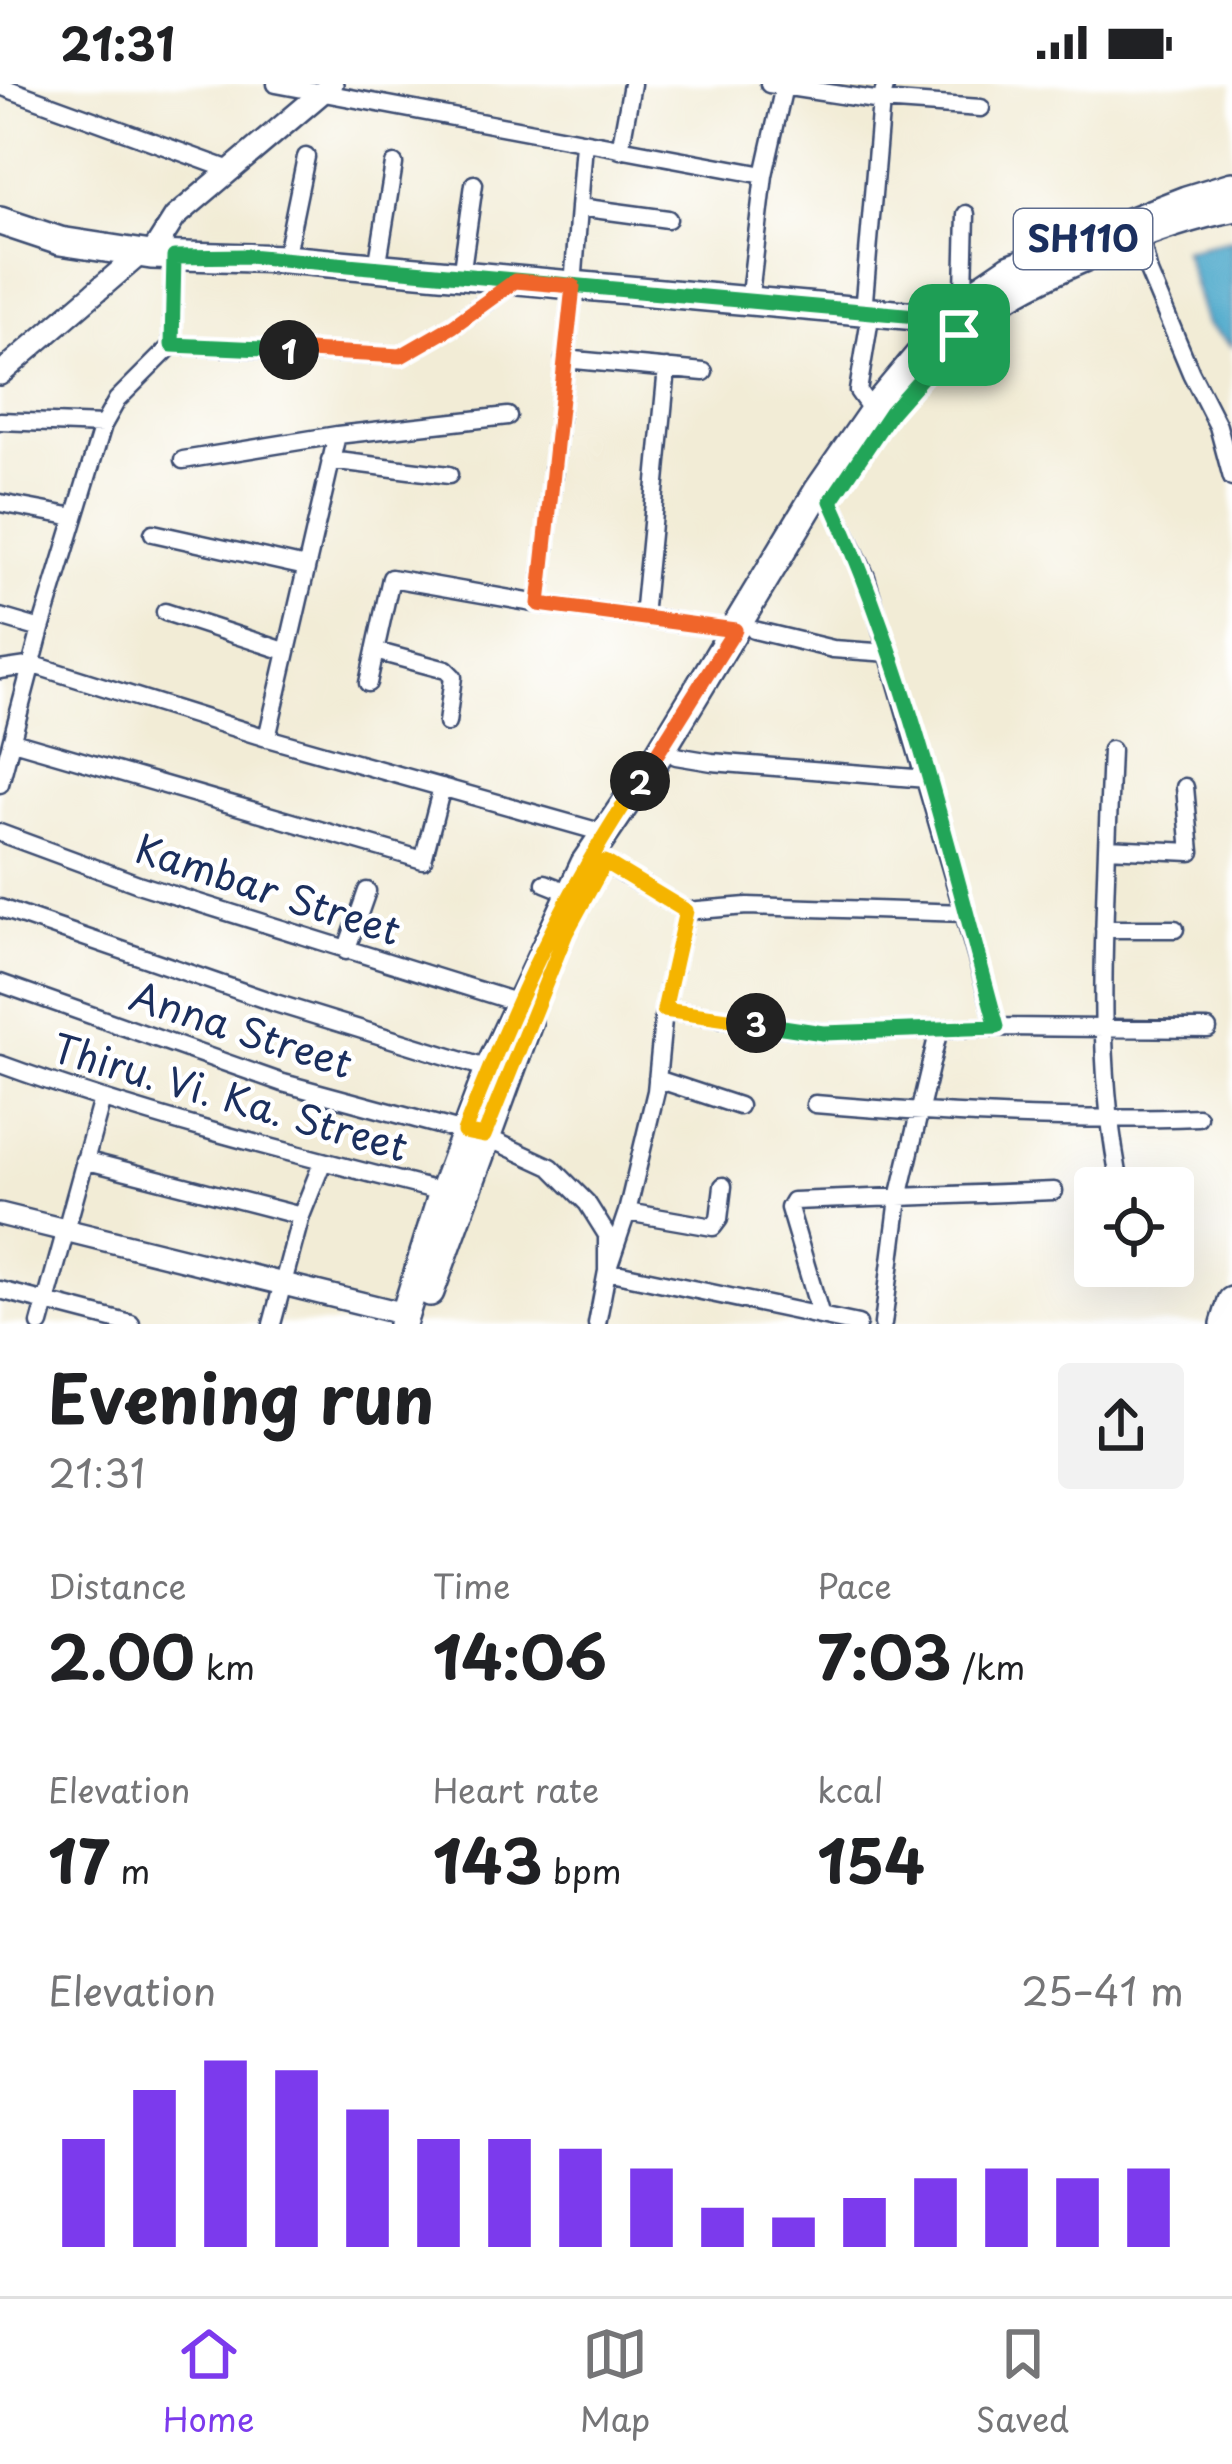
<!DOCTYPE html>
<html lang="en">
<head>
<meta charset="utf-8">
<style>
  body { margin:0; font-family:"Playpen Sans",sans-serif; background:#f2f2f2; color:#202124; height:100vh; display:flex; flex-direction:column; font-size:45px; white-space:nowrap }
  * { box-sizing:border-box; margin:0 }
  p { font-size:39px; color:#757577 }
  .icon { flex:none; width:66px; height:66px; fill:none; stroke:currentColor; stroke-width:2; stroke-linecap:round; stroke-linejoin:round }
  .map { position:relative; height:1240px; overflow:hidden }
  .sheet { display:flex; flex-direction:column; background:#fff; flex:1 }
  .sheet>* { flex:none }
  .fabs { position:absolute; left:1074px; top:1083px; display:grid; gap:24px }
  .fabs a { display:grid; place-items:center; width:120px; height:120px; border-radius:12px; background:#fff; box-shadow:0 12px 48px #0002; font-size:60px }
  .pin { position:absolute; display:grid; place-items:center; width:102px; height:102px; color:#fff; margin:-51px; border-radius:24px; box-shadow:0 6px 18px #0006 }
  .km { position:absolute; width:60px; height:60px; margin:-30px; border-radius:50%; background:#222; color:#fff; font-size:33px; line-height:60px; text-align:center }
  .round { display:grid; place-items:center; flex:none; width:126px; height:126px; border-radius:12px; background:#f2f2f2 }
  .overview { display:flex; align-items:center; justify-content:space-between; height:204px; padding:0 48px }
  h1 { font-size:66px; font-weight:700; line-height:90px }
  .figures { display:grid; grid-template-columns:repeat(3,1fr); gap:18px; height:204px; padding:12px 48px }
  .figures div { display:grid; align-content:center }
  .figures b { font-size:60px; font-weight:700 }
  .figures small { font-size:33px; font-weight:400 }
  .figures p { font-size:33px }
  .chart { height:336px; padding:24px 48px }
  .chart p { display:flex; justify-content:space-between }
  .chart svg { width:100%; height:216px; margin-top:12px; stroke:#7c3aed; stroke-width:6 }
  .status { display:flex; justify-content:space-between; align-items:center; height:84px; padding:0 60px; background:#fff; direction:ltr }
  .status svg { height:33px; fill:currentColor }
  .menu { display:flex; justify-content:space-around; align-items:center; height:168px; border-top:3px solid #e0e0e0; background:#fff; font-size:33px; color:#757577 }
  .menu a { display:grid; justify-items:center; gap:6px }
  .menu .on { color:#7c3aed }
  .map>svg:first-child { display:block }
  .water { fill:#4da9cb; stroke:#346c94; stroke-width:3 }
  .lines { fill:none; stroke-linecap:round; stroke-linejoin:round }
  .minor-casing { stroke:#3b4b70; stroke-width:21 }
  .tertiary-casing { stroke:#3b4b70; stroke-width:26 }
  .primary-casing { stroke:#3b4b70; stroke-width:32 }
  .minor { stroke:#fff; stroke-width:16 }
  .tertiary { stroke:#fff; stroke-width:21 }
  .primary { stroke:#fff; stroke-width:27 }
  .split-1-casing { stroke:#fff; stroke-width:24 }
  .split-2-casing { stroke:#fff; stroke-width:24 }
  .split-3-casing { stroke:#fff; stroke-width:24 }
  .split-4-casing { stroke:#fff; stroke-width:24 }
  .split-1 { stroke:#22a559; stroke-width:15 }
  .split-2 { stroke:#f0652b; stroke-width:15 }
  .split-3 { stroke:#f5b400; stroke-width:15 }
  .split-4 { stroke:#22a559; stroke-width:15 }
  .labels { text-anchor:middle; stroke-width:9; stroke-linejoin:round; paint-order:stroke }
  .shield { fill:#fff; stroke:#5f6d8e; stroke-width:3 }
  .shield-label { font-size:36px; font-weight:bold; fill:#1b2f5e }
  .street-label { font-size:39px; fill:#1b2f5e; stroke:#fff }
</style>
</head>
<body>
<div class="status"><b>21:31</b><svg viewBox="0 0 49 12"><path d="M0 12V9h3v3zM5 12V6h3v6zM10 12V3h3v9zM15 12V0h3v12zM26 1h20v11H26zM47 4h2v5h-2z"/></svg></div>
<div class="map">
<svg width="1232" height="1240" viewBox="0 0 1232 1240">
  <rect width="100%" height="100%" fill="#fff"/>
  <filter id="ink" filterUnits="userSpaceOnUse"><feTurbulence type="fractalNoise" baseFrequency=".00833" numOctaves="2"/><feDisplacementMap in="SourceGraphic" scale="24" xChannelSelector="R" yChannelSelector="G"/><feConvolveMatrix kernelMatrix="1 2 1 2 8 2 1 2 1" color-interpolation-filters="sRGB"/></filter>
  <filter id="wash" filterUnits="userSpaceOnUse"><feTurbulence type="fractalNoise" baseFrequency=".004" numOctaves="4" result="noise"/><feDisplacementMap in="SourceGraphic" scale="48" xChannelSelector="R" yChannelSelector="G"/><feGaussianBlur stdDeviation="2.7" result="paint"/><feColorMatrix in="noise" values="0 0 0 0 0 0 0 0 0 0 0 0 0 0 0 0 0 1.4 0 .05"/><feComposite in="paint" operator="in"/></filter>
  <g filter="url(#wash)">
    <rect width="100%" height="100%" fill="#f2ecd6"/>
    <!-- water -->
    <path class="water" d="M1232 156V262L1206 240 1184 166Z"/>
  </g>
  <g filter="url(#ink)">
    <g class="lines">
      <!-- minor casing -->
      <g class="minor-casing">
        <path id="minor" d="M276 0 764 91 749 219
          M769 0 881 17 863 228
          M886 0 881 17 981 24
          M0 2 233 87
          M620 66 632 0
          M764 91 784 2
          M579 123 668 135
          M966 130 964 206 967 214
          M1140 152 1149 189 1191 289 1218 342 1232 394
          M285 175 306 73
          M377 184 394 80
          M461 192 474 100
          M871 228 858 307 873 328
          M172 261 401 272 453 242 515 197
          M564 275 704 288
          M0 337 103 341
          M183 376 337 351 508 332
          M330 376 449 391
          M818 407 831 417 866 493 997 943
          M0 419 75 433
          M153 449 306 483
          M539 520 573 202 584 59
          M165 528 285 567
          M0 533 41 545
          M643 533 667 284
          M754 546 833 565 890 569
          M0 586 34 581 267 654 604 749
          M368 599 375 567
          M447 639 453 593 446 586 375 567 391 494 539 520 735 546
          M267 654 337 351
          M13 657 423 776 442 703
          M676 672 712 678 927 695
          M0 700 41 545 103 341 117 316 172 261 174 173
          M0 749 141 801 519 919
          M1107 764 1111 666
          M605 779 686 827 664 926 656 1007 627 1128 607 1187 858 1240
          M545 799 570 809
          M0 824 275 919 489 985
          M686 827 747 822 966 829
          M1104 845H1175
          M346 867 367 807
          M0 899 283 999 464 1048
          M664 926 823 949 997 943 1208 945
          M0 980C145 1033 294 1070 443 1108
          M657 995 739 1022
          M815 1020C943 1031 1070 1038 1198 1033
          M484 1052 551 1083 587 1119 607 1151V1187L597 1240
          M84 1076 301 1132
          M1121 1104C1097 989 1103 881 1107 764L1191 768 1185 703
          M627 1128 713 1143 719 1135 723 1102
          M0 1206 131 1240
          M821 1232 789 1124 793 1117 1054 1107
          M40 1240 102 1015
          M272 1240 301 1132 323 1077
          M883 1240 899 1114 939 945"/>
      </g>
      <!-- tertiary casing -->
      <g class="tertiary-casing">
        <path id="tertiary" d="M151 171 175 133 332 0
          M0 290 140 170
          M0 1130 405 1230"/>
      </g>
      <!-- primary casing -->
      <g class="primary-casing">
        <path id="primary" d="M0 137 60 157 151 171 285 175 950 235
          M945 267C957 253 970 239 985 227 1035 189 1169 135 1232 124
          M430 1208 528 939
          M402 1240 443 1108 489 985 585 779 659 670 818 407 879 319 967 214 1011 184 1186 116 1232 102
          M1225 1240 1232 1217"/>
      </g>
      <!-- minor -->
      <use href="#minor" class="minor"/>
      <!-- tertiary -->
      <use href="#tertiary" class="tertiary"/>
      <!-- primary -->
      <use href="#primary" class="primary"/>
    </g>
  </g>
  <g class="lines" filter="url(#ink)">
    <!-- split-1 casing -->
    <g class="split-1-casing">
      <path id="split-1" d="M289 266 172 261 174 173 248 172 950 235 959 251"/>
    </g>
    <!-- split-2 casing -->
    <g class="split-2-casing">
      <path id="split-2" d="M289 266 401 272 453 242 515 197 573 202 539 520 735 546 640 697"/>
    </g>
    <!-- split-3 casing -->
    <g class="split-3-casing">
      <path id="split-3" d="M640 697C565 805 512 926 464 1048L484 1052 566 849 605 778 686 827 664 926 756 939"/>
    </g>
    <!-- split-4 casing -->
    <g class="split-4-casing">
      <path id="split-4" d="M756 939 823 949 997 943C950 770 905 579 831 417L891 328 959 251"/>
    </g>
    <!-- split-1 -->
    <use href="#split-1" class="split-1"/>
    <!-- split-2 -->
    <use href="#split-2" class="split-2"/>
    <!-- split-3 -->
    <use href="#split-3" class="split-3"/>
    <!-- split-4 -->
    <use href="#split-4" class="split-4"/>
  </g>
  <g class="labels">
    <!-- shield labels -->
    <rect class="shield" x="1014" y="125" width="138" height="60" rx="9"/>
    <g class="shield-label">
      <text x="1083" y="168">SH110</text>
    </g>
    <!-- street labels -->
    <g class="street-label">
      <text transform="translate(268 806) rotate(18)" y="14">Kambar Street</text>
      <text transform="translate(241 946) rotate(18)" y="14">Anna Street</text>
      <text transform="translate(230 1014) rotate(16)" y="14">Thiru. Vi. Ka. Street</text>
    </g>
  </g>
</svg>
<div class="fabs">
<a><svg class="icon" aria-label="locate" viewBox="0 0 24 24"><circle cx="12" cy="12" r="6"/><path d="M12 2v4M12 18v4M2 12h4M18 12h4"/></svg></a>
</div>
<div class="pin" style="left:959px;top:251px;background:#1e9e55"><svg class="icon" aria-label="arrive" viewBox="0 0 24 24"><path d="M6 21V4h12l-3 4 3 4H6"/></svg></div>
<b class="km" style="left:289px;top:266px">1</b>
<b class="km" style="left:640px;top:697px">2</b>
<b class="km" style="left:756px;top:939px">3</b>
</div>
<section class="sheet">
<div class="overview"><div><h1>Evening run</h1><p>21:31</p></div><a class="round"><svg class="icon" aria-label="share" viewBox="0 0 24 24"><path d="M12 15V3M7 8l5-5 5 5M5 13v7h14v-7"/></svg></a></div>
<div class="figures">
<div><p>Distance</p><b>2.00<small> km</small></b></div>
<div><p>Time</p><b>14:06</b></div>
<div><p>Pace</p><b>7:03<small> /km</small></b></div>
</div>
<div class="figures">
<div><p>Elevation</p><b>17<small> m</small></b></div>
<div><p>Heart rate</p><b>143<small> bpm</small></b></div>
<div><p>kcal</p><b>154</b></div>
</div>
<div class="chart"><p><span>Elevation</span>25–41 m</p>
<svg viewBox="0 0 160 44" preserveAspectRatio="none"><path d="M5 44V22M15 44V12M25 44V6M35 44V8M45 44V16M55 44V22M65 44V22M75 44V24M85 44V28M95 44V36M105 44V38M115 44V34M125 44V30M135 44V28M145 44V30M155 44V28"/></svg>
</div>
</section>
<nav class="menu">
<a class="on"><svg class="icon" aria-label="home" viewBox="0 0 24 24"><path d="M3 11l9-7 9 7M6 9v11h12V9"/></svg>Home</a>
<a><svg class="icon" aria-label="map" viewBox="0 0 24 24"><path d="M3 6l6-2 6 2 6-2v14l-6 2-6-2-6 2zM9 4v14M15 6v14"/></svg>Map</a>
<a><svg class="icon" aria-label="saved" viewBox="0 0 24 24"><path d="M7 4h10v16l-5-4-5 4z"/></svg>Saved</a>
</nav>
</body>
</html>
